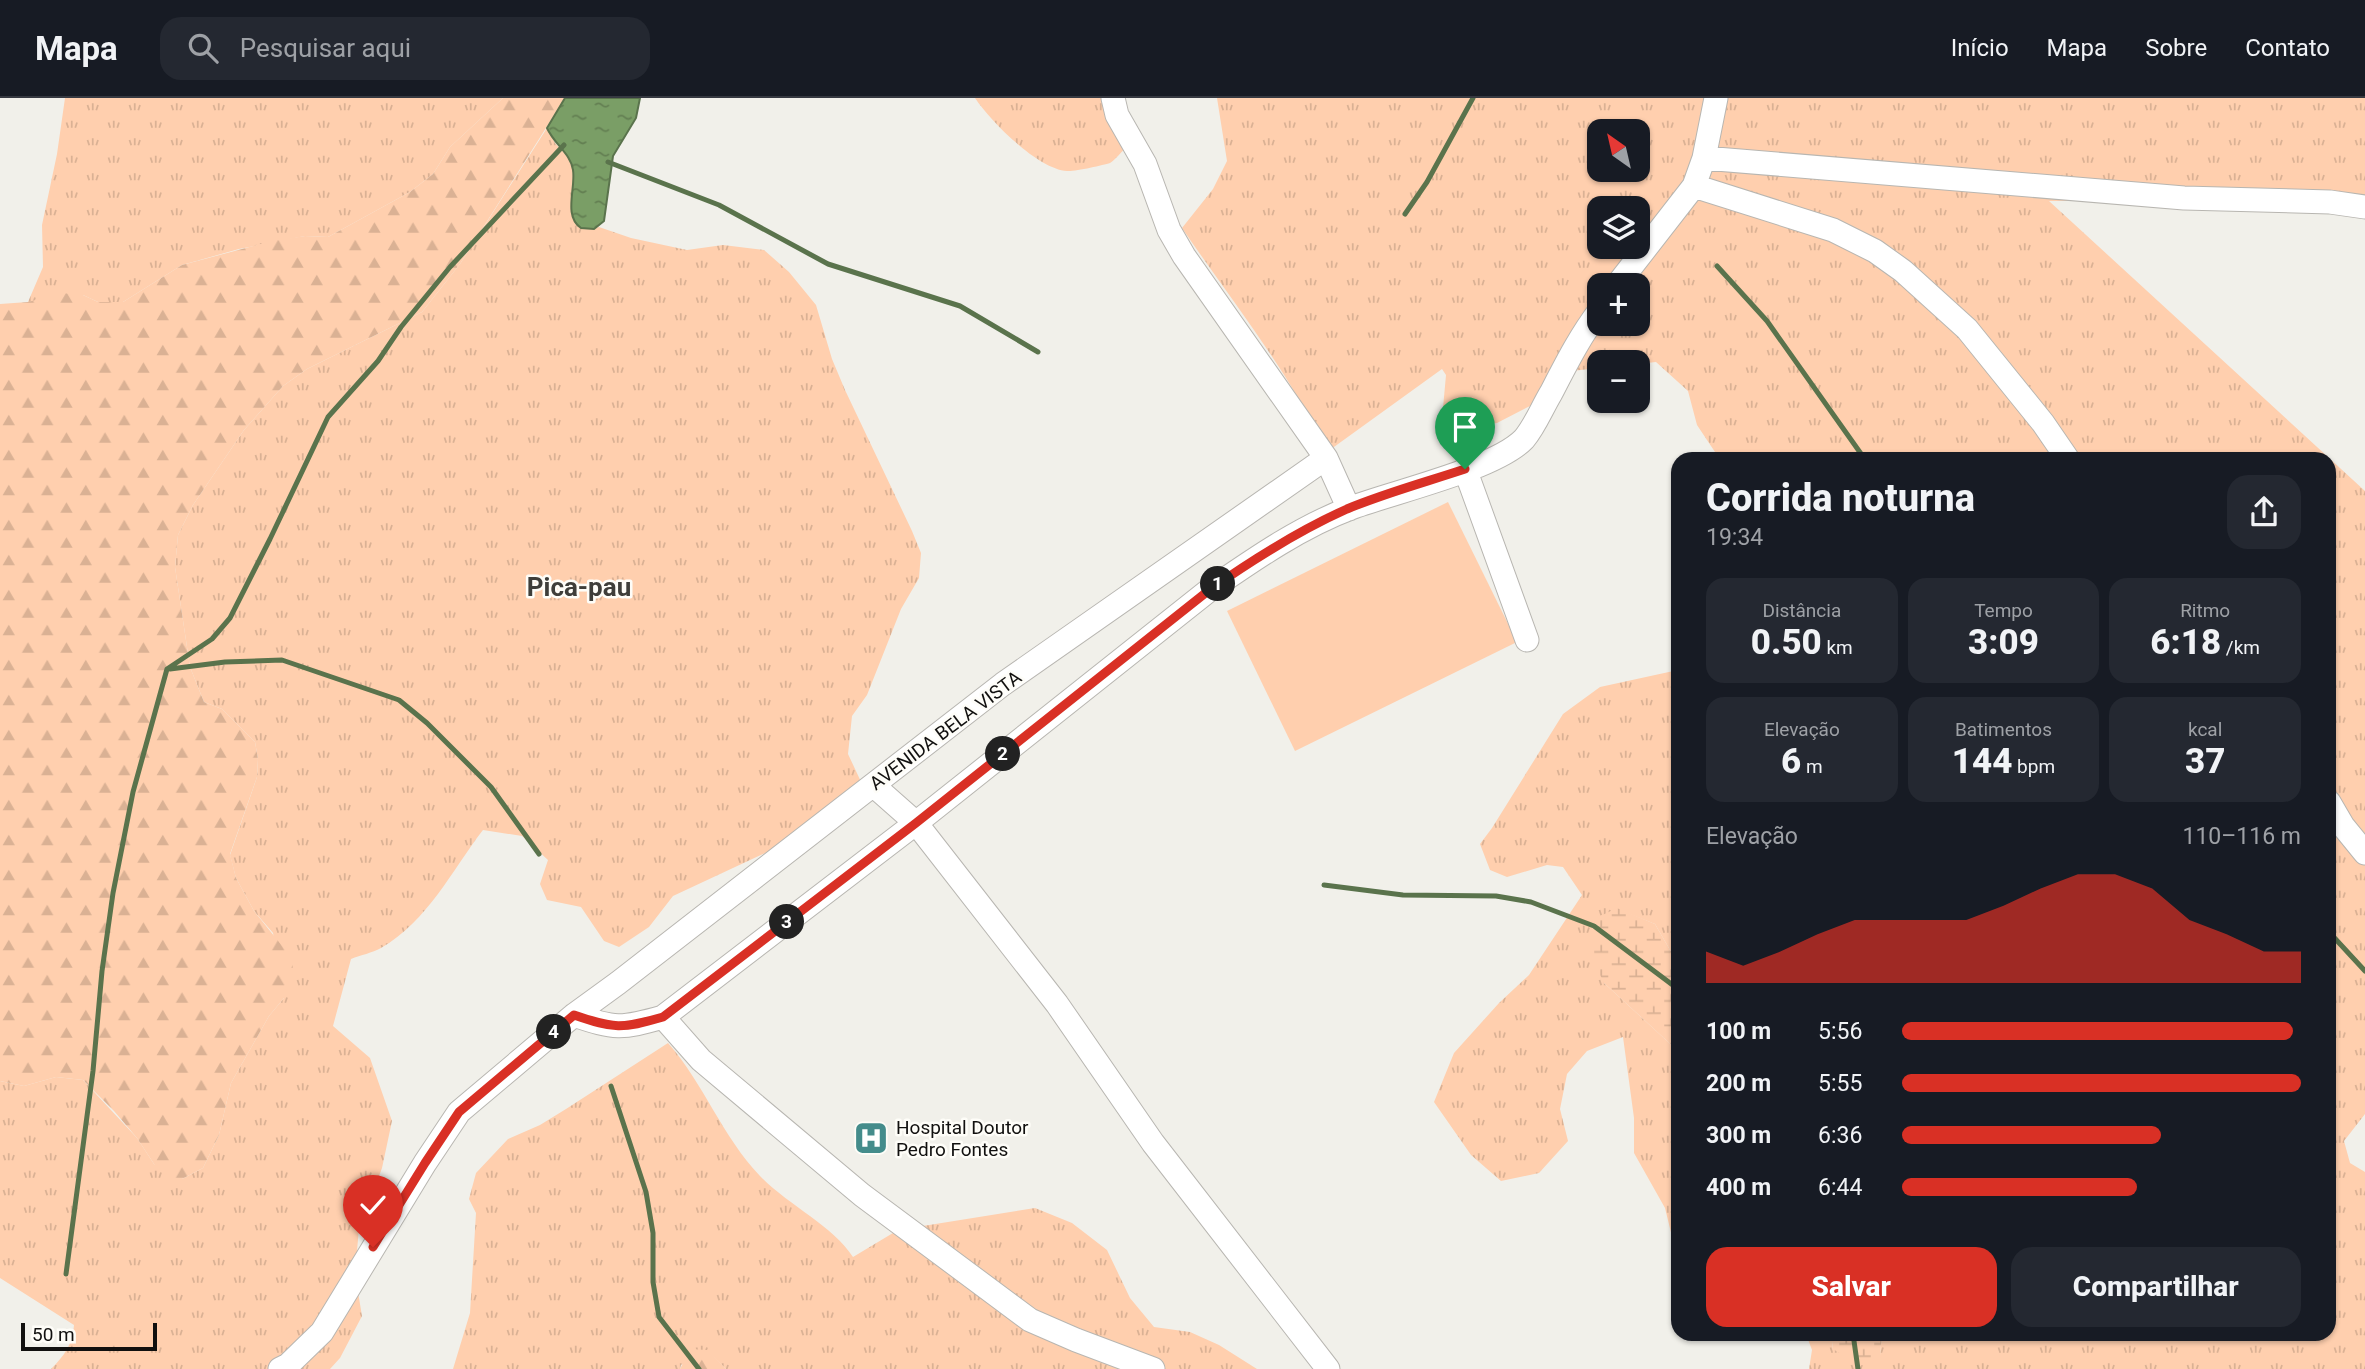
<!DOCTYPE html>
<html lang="pt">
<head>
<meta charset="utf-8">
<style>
  body { margin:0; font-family:Roboto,sans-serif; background:#242831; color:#f1f3f6; height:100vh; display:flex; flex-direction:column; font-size:26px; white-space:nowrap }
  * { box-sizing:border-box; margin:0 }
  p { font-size:23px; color:#9ea1a6 }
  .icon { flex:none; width:38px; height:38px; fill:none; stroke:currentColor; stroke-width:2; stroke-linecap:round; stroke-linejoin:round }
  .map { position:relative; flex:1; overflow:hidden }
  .sheet { position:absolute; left:1671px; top:354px; width:665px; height:889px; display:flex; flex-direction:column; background:#171b24; border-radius:21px; box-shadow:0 2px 5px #0004 }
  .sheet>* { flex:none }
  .needle { width:46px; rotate:326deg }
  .buttons { position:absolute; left:1587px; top:21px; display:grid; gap:14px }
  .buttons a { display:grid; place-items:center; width:63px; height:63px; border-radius:14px; background:#171b24; box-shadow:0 2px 5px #0004; font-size:35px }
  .scale { position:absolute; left:21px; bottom:18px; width:136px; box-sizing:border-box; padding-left:7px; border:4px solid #11100f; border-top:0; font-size:19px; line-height:24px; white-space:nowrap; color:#11100f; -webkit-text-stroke:5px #fefdf8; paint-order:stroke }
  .pin { position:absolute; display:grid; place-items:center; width:60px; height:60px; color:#fff; margin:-72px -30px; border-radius:50% 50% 50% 0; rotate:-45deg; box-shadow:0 0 7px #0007 }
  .pin .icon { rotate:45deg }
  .km { position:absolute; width:35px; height:35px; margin:-18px; border-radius:50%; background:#222; color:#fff; font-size:19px; line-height:35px; text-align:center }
  .round { display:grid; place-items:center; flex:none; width:74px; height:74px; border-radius:21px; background:#242831 }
  .headline { display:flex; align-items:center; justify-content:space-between; height:119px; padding:0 35px }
  h1 { font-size:38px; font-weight:800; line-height:52px }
  .stats { display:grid; grid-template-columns:repeat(3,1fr); gap:10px; height:119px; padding:7px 35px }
  .stats div { display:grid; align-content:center; border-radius:18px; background:#242831; text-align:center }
  .stats b { font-size:35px; font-weight:800 }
  .stats small { font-size:19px; font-weight:400 }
  .stats p { font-size:19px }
  .chart { height:196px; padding:14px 35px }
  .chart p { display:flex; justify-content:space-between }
  .chart svg { width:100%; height:126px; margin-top:7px; fill:#d93025; opacity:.7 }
  .primary-button { display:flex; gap:14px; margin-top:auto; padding:14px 35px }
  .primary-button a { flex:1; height:80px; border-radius:21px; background:#d93025; color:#fff; font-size:28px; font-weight:800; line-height:80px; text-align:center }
  .primary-button a+a { background:#242831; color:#f1f3f6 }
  ul { padding:0 35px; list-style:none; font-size:23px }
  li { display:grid; grid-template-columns:112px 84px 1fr; align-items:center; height:52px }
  li i { height:18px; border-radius:9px; background:#d93025 }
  header { display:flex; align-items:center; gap:42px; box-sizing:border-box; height:98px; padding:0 35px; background:#171b24; border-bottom:2px solid #363941 }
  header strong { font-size:33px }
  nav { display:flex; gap:38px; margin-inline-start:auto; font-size:24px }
  .search { width:490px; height:63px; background:#242831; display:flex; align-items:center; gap:18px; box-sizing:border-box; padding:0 24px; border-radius:21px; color:#9ea1a6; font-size:26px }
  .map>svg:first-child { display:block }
  .grass { fill:url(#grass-tufts); fill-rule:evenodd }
  .forest { fill:url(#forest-firs) }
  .wetland { fill:url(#wetland-marsh) }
  .green { fill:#ffcfae }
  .water { fill:url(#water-ripples); stroke:#5a734c; stroke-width:2 }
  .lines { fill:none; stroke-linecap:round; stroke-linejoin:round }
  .stream { stroke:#5a734c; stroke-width:5 }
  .minor-casing { stroke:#b8b6b1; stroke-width:25 }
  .minor { stroke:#fff; stroke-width:23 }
  .route-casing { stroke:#fff; stroke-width:14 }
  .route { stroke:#d93025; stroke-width:9 }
  .labels { text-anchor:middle; stroke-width:5; stroke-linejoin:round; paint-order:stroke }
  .street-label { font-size:19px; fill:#11100f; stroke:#fefdf8 }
  .poi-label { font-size:19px; fill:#11100f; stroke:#fefdf8; text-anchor:start }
  .district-label { font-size:26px; font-weight:bold; fill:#3f3e3a; stroke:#fefdf8 }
</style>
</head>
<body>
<header>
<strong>Mapa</strong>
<div class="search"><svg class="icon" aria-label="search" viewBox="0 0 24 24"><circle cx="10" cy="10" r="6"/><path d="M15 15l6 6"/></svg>Pesquisar aqui</div>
<nav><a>Início</a><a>Mapa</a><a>Sobre</a><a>Contato</a></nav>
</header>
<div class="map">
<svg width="2365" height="1271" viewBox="0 0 2365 1271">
  <defs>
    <pattern id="grass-tufts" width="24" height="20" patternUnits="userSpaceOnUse" patternTransform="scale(1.75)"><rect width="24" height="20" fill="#ffcfae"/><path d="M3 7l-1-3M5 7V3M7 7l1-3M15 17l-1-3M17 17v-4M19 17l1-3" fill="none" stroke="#dab194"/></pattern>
    <pattern id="forest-firs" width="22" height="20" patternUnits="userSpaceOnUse" patternTransform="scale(1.75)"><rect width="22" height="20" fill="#ffcfae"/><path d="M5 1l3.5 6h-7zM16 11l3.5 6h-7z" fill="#dab194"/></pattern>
    <pattern id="wetland-marsh" width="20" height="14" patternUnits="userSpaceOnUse" patternTransform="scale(1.75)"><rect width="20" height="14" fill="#ffcfae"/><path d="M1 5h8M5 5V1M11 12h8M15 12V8" fill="none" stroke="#dab194"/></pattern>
    <pattern id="water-ripples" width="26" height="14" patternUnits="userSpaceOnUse" patternTransform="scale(1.75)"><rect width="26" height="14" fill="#7a9e66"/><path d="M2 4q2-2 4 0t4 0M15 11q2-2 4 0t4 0" fill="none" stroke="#637f52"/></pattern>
  </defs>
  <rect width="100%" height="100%" fill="#f1f0ea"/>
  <!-- grass -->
  <path class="grass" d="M65 0H503L450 49 433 76 410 94 328 139 305 138 239 151 182 167 123 204H98L83 197 28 204 43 169 42 127 57 56Z
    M975 0H1125L1126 50C1121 54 1115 62 1110 65 1103 67 1074 74 1067 73 1038 71 991 24 975 0Z
    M1217 0H2365V102L2049 103 2365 393V1016L2344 1043 2350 1065 2365 1074V1271H1809L1812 1252 1806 1236H1831L1833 1251 1880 1257 1882 1236H2329V360H1719L1697 327 1688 293 1656 264 1638 266 1600 264 1599 270 1562 274 1530 308 1497 325 1441 332 1446 277 1442 271 1327 354C1290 275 1231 202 1182 130L1213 91 1227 63ZM1600 33H1638V72H1600ZM1600 110H1638V149H1600ZM1600 187H1638V226H1600Z
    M547 30 555 45 571 62 574 74 571 113 577 127 581 130 589 131 599 129 631 140 687 152 723 147 764 152 789 174 816 207 832 261 845 292 912 433 921 455 919 480 901 511 867 597 852 618 848 656 863 688 776 750 673 798 649 829 619 849 604 843 581 809 547 802 540 786 548 762 522 738 483 732C452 772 428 823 381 850 372 855 361 857 351 861L333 928 370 960 392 1023 382 1070 359 1130 355 1176 362 1218 340 1260 330 1271H51C64 1258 73 1246 74 1227L0 1180V983L24 988 56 979 83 982 137 1040 154 1066 182 1081 203 1070 219 1037 231 985 269 918 284 900 273 835 254 813 236 780 230 757 257 679 258 661 255 644 222 611 204 604 190 569 175 469 178 437 193 407 244 332 283 288 307 271 422 214 460 166Z
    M1678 572V862L1670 852 1655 826 1617 811 1604 885 1678 953V1163L1665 1110 1634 1055V1020L1623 939 1587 953 1567 976 1560 1011 1568 1043 1539 1075 1501 1083 1471 1057 1434 1004 1454 955 1499 905 1529 877 1582 797 1563 769 1547 767 1507 779 1490 772 1480 746 1492 730 1563 616 1600 589Z
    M668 945C704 986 722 1038 760 1078 788 1107 833 1128 853 1159L898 1132 1035 1110 1072 1125 1107 1152 1130 1200 1154 1229 1190 1234 1219 1247 1257 1271H726L707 1253 681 1267 680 1271H453L470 1215 476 1115 469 1101 476 1075 508 1041 540 1027 566 1011Z"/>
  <!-- forest -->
  <path class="forest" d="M503 0H565L460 166 422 214 307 271 283 288 244 332 193 407 178 437 175 469 190 569 204 604 222 611 255 644 258 661 257 679 230 756 236 780 254 813 291 859 294 876 284 900 269 918 231 985 219 1037 203 1070 182 1081 169 1080 154 1066 137 1040 114 1013 83 982 56 979 24 988 0 983V206L28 204 62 195 83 197 98 204H123L182 167 272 143 305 138 328 139 410 94 433 76 450 49Z
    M690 1251 707 1252 726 1271H680Z"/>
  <!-- wetland -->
  <path class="wetland" d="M1617 810 1655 826 1670 852 1678 862V953L1604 885 1592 860 1590 823Z
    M1831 1236H1882L1880 1257 1860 1268 1833 1251Z"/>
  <!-- green -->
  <path class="green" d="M1448 404 1517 544 1295 653 1227 513Z"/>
  <!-- water -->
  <path class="water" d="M565 0H640L636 20 613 58 604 123 594 131 581 130C563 118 576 90 573 72 571 56 554 46 547 30Z"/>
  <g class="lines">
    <!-- stream -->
    <path class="stream" d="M608 64 719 107 828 166 960 208 1038 254
      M1405 116 1427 84 1473 0
      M1717 168 1767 223 1864 360
      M170 571 225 564 282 562 399 602 427 625 491 689 539 756
      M1324 787 1403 797 1496 798 1531 804 1594 828 1678 891
      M2329 834 2365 873
      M611 988 646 1094 653 1135V1184L659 1219 699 1271
      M66 1176 93 973 102 873 113 795 133 694 167 571 212 541 230 520 270 441 328 319 378 263 401 229 450 169 564 47
      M1853 1236 1858 1271"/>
    <!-- minor casing -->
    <g class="minor-casing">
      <path id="minor" d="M1113 0 1117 17 1145 66 1169 132 1184 158 1326 360 1349 411
        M1704 60 2184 100 2330 104 2365 109
        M1694 88 1833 132 1875 153 1903 173 1967 231 2043 325 2067 360
        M1617 187 1694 88 1704 60 1716 0
        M1465 371 1527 542
        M873 687 916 725 1057 906 1153 1045 1328 1271
        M2329 704 2343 728 2365 755
        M574 917C615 931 621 931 663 919L916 725 1208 493C1253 462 1300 429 1351 410 1393 394 1495 371 1524 341 1535 328 1542 310 1551 295 1566 266 1580 238 1600 212
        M663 919 701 962 862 1097 1030 1222 1076 1242 1153 1271
        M280 1271 288 1267 322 1234 425 1065 459 1014 574 917 618 885 1003 586 1326 360"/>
    </g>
    <!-- minor -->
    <use href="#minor" class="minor"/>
  </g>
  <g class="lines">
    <!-- route casing -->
    <g class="route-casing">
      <path id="route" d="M373 1149 425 1065 459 1014 574 917C615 931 621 931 663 919L916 725 1208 493C1252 462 1298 433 1347 411 1385 395 1426 384 1465 371"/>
    </g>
    <!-- route -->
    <use href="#route" class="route"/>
  </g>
  <!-- icons -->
  <defs>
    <g id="hospital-square" transform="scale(1.75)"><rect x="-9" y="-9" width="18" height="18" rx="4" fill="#448c8b" stroke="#fefdf8"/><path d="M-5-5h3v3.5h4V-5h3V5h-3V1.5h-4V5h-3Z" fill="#fff"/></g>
  </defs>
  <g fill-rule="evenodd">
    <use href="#hospital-square" x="871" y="1040"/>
  </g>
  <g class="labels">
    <!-- street labels -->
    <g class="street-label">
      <text transform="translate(945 632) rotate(-37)" y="7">AVENIDA BELA VISTA</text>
    </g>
    <!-- poi labels -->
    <g class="poi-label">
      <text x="896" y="1036">Hospital Doutor<tspan x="896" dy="22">Pedro Fontes</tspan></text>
    </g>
    <!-- district labels -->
    <g class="district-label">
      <text x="579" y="498">Pica-pau</text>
    </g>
  </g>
</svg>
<div class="buttons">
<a><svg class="needle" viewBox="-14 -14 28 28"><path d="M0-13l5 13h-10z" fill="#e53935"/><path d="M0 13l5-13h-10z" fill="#9ea1a6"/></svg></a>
<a><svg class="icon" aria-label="layers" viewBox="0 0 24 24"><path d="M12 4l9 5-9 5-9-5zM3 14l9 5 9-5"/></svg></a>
<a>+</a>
<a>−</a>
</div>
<div class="scale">50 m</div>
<div class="pin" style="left:1465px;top:371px;background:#1e9e55"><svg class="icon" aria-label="arrive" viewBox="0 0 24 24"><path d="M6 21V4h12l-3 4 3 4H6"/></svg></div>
<div class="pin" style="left:373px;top:1149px;background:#d93025"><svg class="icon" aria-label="check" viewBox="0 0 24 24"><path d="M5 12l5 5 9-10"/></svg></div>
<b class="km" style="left:1218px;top:486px">1</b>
<b class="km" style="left:1003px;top:656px">2</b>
<b class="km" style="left:787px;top:824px">3</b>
<b class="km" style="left:554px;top:934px">4</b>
<section class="sheet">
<div class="headline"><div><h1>Corrida noturna</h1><p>19:34</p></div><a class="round"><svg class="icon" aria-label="share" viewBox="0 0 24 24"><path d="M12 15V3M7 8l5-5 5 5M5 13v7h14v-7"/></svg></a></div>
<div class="stats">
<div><p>Distância</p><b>0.50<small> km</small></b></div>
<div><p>Tempo</p><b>3:09</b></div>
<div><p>Ritmo</p><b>6:18<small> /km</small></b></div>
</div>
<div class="stats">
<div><p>Elevação</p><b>6<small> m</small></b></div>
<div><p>Batimentos</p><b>144<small> bpm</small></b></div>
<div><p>kcal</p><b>37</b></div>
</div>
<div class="chart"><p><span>Elevação</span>110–116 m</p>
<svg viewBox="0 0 160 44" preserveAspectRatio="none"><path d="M0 44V33L10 38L20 33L30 27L40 22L50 22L60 22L70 22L80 17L90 11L100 6L110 6L120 11L130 22L140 27L150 33L160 33V44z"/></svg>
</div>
<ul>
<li><b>100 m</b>5:56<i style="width:98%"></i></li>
<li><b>200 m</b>5:55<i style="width:100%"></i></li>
<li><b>300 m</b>6:36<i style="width:65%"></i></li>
<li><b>400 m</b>6:44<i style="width:59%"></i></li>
</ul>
<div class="primary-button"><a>Salvar</a><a>Compartilhar</a></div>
</section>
</div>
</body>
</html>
